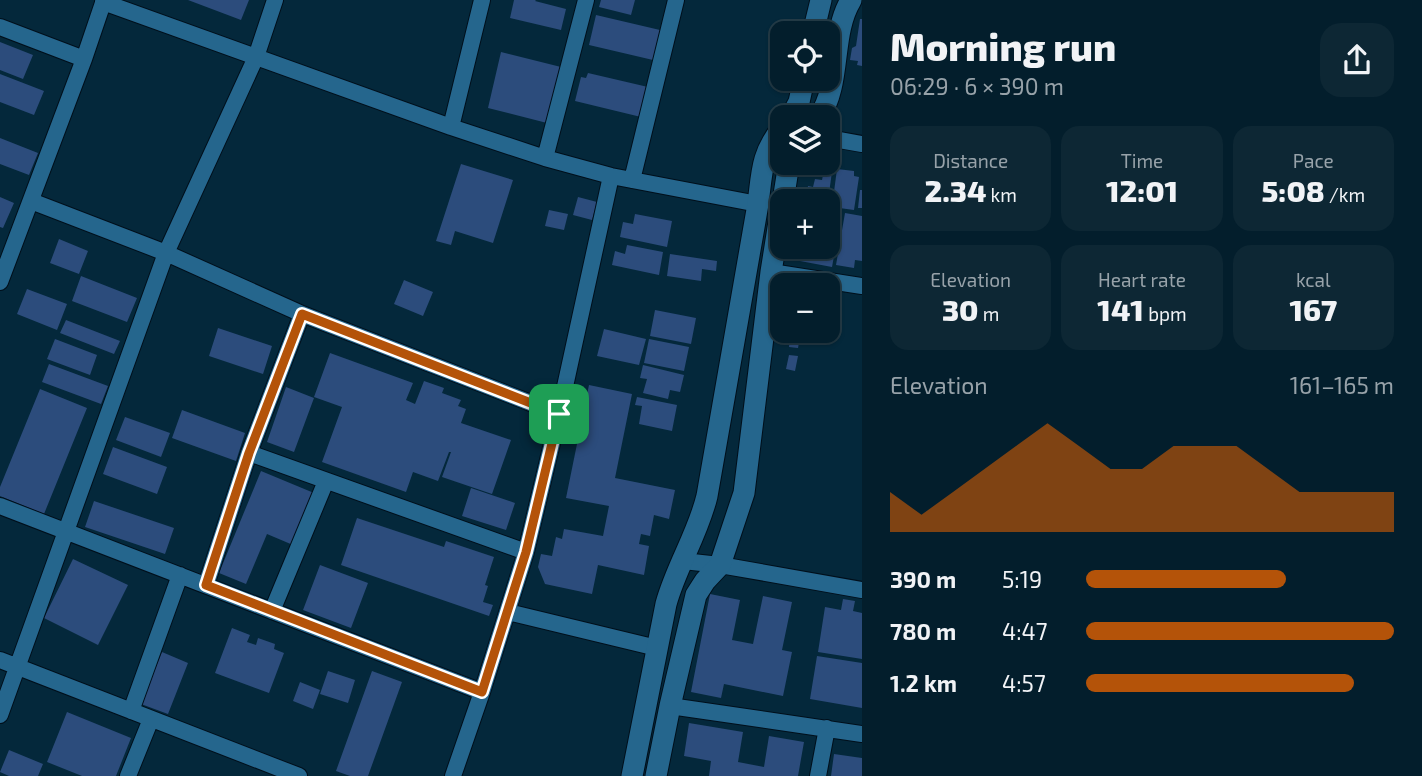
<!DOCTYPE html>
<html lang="en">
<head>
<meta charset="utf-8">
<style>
  body { margin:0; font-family:"Exo 2",sans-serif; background:#0d2734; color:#f1f3f6; height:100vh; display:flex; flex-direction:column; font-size:26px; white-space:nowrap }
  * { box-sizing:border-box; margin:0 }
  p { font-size:23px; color:#97a2a9 }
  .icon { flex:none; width:38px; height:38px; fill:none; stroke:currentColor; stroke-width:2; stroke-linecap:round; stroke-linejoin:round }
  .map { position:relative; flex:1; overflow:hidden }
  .side { display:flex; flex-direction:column; background:#031e2c; width:560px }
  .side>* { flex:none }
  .fabs { position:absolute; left:770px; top:21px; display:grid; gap:14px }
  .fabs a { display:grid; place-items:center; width:70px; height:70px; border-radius:14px; background:#031e2c; box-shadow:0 2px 5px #0004,0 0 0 2px #243c48; font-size:35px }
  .pin { position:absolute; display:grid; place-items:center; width:60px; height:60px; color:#fff; margin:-30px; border-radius:14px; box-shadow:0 4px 10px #0006 }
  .round { display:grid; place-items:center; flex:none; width:74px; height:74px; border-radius:21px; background:#0d2734 }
  .headline { display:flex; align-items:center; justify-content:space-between; height:119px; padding:0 28px }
  h1 { font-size:38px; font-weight:800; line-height:52px }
  .figures { display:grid; grid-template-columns:repeat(3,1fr); gap:10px; height:119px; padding:7px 28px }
  .figures div { display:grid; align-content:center; border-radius:18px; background:#0d2734; text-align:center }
  .figures b { font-size:30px; font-weight:800 }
  .figures small { font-size:19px; font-weight:400 }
  .figures p { font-size:19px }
  .chart { height:196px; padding:14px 28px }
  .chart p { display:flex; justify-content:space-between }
  .chart svg { width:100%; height:126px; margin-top:7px; fill:#b45309; opacity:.7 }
  ul { padding:0 28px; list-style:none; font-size:23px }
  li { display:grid; grid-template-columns:112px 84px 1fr; align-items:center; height:52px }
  li i { height:18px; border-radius:9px; background:#b45309 }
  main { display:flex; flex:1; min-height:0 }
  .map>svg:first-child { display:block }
  .building { fill:#2c4c7c }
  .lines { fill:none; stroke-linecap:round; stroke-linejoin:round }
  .street-casing { stroke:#000f1b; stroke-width:18 }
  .secondary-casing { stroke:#000f1b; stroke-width:23 }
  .street { stroke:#25668d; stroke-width:16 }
  .secondary { stroke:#25668d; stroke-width:21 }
  .route-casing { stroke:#fff; stroke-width:14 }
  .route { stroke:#b45309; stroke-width:9 }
</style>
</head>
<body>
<main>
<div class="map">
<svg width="862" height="776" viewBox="0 0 862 776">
  <rect width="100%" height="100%" fill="#04283b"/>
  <!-- building -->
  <path class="building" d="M188 0H249L241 20Z
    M514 0H536L535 1 566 9 561 30 510 18Z
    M601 0H635L631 15 599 7Z
    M596 15 660 30 653 60 589 45Z
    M860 19H862V66L857 65 858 61 850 60 852 48 856 46Z
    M0 42 33 55 23 79 0 70Z
    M501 52 561 67 547 123 488 108Z
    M588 73 648 87 641 117 575 101 581 77 586 78Z
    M0 74 44 91 34 115 0 102Z
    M0 138 38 153 29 175 0 164Z
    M828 150 835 151 828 200 806 201 808 186 813 187 815 179 822 180 823 175 806 173 808 163H828Z
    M461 164 513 180 493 243 455 231 451 245 436 241Z
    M837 169 854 171V176L859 177 854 210 832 207Z
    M860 190H862V208H858Z
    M0 197 14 203 3 228 0 227Z
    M578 197 597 202 592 220 573 215Z
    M549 210 568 214 564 230 545 226Z
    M828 211 840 212 836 236 828 235Z
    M845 213 862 216V261L855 260 854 268 836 265Z
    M635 214 672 221 667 247 620 237 623 222 633 224Z
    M828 238 837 240 832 267 800 261 803 247H828Z
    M59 239 88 251 79 274 50 263Z
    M627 245 663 252 659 275 612 265 615 251 625 254Z
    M670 254 717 261 716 271 702 269 701 281 667 276Z
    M81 276 137 298 127 322 72 301Z
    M404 280 433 292 423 316 394 304Z
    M27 289 67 304 57 330 17 314Z
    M655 310 696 318 691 344 650 336Z
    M66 320 120 341 114 354 60 333Z
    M218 328 272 346 263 374 209 356Z
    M604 329 646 339 639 365 597 356Z
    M790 336 800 337 798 348 789 347Z
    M55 339 97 355 90 375 47 359Z
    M649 339 689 347 684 371 644 363Z
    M330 353 413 383 406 400 415 404 424 381 444 388 442 393 461 400 458 406 466 409 461 423 511 440 492 494 442 477 451 452H449L438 481 413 472 406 492 322 462 342 407 314 397Z
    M789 355 798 356 795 371 786 369Z
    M49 364 108 386 101 404 42 382Z
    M643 365 684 375 680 392 670 390 668 399 643 393 647 379 640 378Z
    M589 385 632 394 615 478 675 490 669 519 654 515 650 536 641 534 639 544 649 546 644 575 598 565 592 594 545 584 538 567 541 554 552 556 556 537 562 539 564 529 603 536 609 506 566 498Z
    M286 387 314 398 294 452 267 442Z
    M40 389 87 408 44 514 0 496V487Z
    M637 397 677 405 672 431 639 424 642 406 635 405Z
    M182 410 245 433 236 461 172 438Z
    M125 417 170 433 161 457 116 440Z
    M113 447 167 467 157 494 103 474Z
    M261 471 314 493 293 545 267 534 246 584 219 573Z
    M471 488 515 503 506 530 462 516Z
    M94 501 174 528 165 554 85 527Z
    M357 518 444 547 446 541 494 557 485 585 488 586 483 602 493 605 489 616 341 565Z
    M73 559 128 585 98 645 44 618Z
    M320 565 368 583 351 628 303 610Z
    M710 594 740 600 732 640 753 644 763 596 792 602 782 650 792 652 783 696 724 684 721 698 691 692Z
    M843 599 855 601 853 611 862 613V659L818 652 825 607 841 610Z
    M232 628 250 635 247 642 256 645 258 638 275 644 274 649 284 653 269 693 215 673Z
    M162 652 188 663 168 714 141 704Z
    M817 656 862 663V708L810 699Z
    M328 671 355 680 348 703 320 694Z
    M372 671 402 682 368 776H350L336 771Z
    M300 682 320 690 313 709 293 701Z
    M67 712 131 738 116 776H82L47 762Z
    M689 723 743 732 738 762 764 767 769 736 804 742 798 776H709L711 761 684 756Z
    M9 750 43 764 38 776H9L0 772Z
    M834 754 862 758V776H831Z"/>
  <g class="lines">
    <!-- street casing -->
    <g class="street-casing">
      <path id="street" d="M103 2 451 127 545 158 611 176 758 204
        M0 27 84 59
        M451 127 482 0
        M828 138 862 144
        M545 158 586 0
        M632 180 676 0
        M31 201 166 253 302 314 559 414
        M771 272 862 286
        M0 282 84 59 104 0
        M249 453 526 552
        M0 506 482 692
        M683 561 720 565 862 590
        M206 585 249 453 302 314
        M272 611 326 481
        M508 612 657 648
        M0 660 299 776
        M670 706 862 734
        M131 711 180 575
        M0 715 166 253 256 57 275 0
        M128 776 151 719
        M453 776 482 692 526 552 559 414 611 176
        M818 776 827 728"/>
    </g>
    <!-- secondary casing -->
    <g class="secondary-casing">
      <path id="secondary" d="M813 33 821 0
        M791 117 799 102 804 79
        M819 117C842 83 830 35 851 0
        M783 201 789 163
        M632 776 666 604C676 567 698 534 707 496L758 204C762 173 761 154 782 128
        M656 776 670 706 696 595 705 581 720 565 744 493 771 272 782 203"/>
    </g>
    <!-- street -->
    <use href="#street" class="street"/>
    <!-- secondary -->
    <use href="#secondary" class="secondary"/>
  </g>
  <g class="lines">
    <!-- route casing -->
    <g class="route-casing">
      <path id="route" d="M302 314 559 414 526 552 482 692 206 585 249 453Z"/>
    </g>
    <!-- route -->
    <use href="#route" class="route"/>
  </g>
</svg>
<div class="fabs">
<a><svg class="icon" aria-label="locate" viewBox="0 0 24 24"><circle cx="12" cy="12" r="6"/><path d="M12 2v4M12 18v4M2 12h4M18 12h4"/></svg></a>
<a><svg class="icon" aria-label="layers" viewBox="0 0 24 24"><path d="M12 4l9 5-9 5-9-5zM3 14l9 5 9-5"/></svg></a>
<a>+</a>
<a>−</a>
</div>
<div class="pin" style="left:559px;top:414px;background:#1e9e55"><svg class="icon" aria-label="arrive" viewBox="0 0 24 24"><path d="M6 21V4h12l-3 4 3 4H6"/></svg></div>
</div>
<section class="side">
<div class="headline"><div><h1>Morning run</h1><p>06:29 · 6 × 390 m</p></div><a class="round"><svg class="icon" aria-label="share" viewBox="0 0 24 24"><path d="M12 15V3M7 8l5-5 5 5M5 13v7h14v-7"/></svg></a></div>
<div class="figures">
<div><p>Distance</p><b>2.34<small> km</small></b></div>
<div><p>Time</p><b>12:01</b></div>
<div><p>Pace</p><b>5:08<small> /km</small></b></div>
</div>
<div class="figures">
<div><p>Elevation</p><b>30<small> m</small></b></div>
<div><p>Heart rate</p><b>141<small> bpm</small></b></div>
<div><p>kcal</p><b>167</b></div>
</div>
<div class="chart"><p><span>Elevation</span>161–165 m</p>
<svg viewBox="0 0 160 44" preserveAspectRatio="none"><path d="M0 44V30L10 38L20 30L30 22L40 14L50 6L60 14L70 22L80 22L90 14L100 14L110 14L120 22L130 30L140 30L150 30L160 30V44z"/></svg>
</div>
<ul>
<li><b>390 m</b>5:19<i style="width:65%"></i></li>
<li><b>780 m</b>4:47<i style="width:100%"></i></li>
<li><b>1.2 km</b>4:57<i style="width:87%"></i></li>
</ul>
</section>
</main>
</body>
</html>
